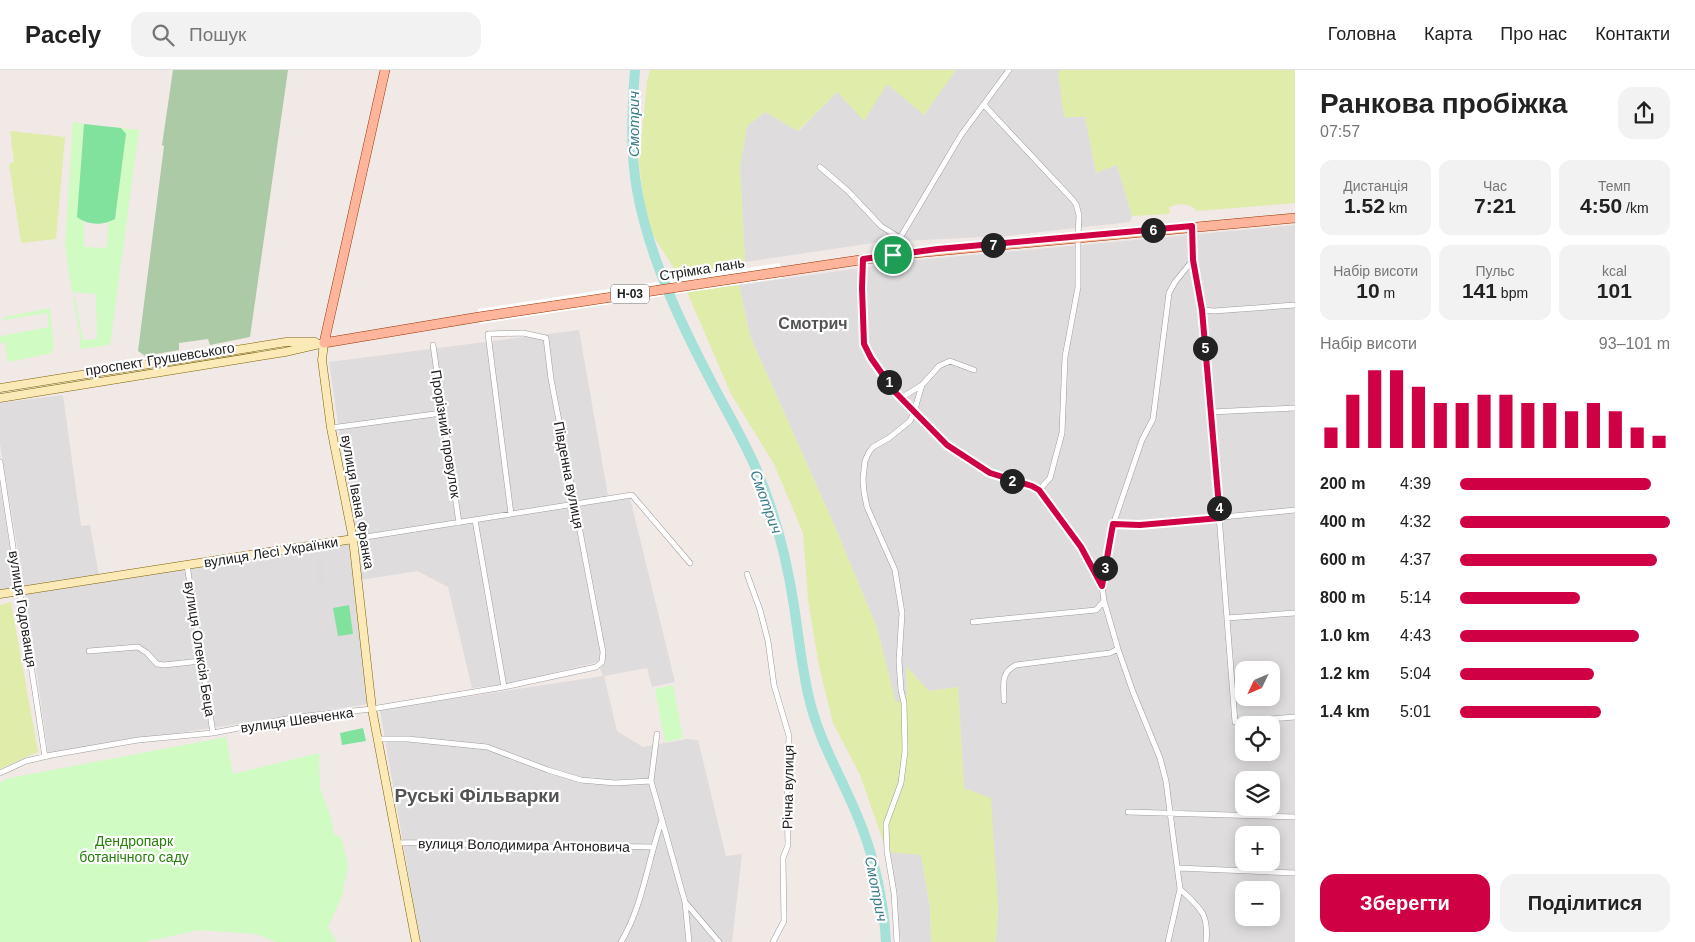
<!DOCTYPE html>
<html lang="uk">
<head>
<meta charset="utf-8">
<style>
  body { margin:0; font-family:Helvetica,sans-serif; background:#f2f2f2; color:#222; height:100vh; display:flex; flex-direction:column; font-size:19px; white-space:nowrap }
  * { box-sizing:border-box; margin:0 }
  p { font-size:16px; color:#767676 }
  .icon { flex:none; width:28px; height:28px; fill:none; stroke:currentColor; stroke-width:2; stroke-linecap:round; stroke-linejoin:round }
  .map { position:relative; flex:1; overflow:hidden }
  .panel { display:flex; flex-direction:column; background:#fff; width:400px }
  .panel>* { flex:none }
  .needle { width:32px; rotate:226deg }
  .fabs { position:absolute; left:1235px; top:591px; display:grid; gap:10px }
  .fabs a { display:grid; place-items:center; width:45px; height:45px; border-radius:10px; background:#fff; box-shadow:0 2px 12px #0003; font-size:25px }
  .pin { position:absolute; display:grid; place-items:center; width:42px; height:42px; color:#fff; margin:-21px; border:2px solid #fff; border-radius:50%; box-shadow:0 1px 5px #0007 }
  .km { position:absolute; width:25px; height:25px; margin:-12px; border-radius:50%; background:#222; color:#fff; font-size:14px; line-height:25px; text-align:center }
  .round { display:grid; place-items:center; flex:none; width:52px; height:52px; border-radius:15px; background:#f2f2f2 }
  .overview { display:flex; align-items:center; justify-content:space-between; height:85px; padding:0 25px }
  h1 { font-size:28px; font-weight:800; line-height:38px }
  .metrics { display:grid; grid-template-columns:repeat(3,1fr); gap:8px; height:85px; padding:5px 25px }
  .metrics div { display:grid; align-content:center; border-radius:12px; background:#f2f2f2; text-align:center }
  .metrics b { font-size:21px; font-weight:800 }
  .metrics small { font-size:14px; font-weight:400 }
  .metrics p { font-size:14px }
  .chart { height:140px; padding:10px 25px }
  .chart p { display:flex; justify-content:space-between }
  .chart svg { width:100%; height:90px; margin-top:5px; stroke:#cf0044; stroke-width:6 }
  .button { display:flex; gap:10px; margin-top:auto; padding:10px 25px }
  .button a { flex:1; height:58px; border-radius:15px; background:#cf0044; color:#fff; font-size:20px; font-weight:800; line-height:58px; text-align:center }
  .button a+a { background:#f2f2f2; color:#222 }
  ul { padding:0 25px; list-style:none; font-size:16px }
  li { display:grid; grid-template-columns:80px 60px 1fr; align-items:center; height:38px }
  li i { height:12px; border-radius:6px; background:#cf0044 }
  header { display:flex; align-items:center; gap:30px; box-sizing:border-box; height:70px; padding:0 25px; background:#fff; border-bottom:1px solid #e0e0e0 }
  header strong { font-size:24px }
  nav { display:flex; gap:28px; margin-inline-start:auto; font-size:18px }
  .search { width:350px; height:45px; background:#f2f2f2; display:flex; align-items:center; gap:12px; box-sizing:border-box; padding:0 18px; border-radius:15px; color:#767676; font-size:19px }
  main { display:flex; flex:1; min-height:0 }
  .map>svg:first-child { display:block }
  .residential { fill:#dedcdd; fill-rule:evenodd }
  .grass { fill:#e0ecaa }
  .cemetery { fill:#accaa6 }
  .park { fill:#d0fbc2 }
  .pitch { fill:#81e29d }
  .parking { fill:#dcdcdc }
  .pier { fill:#fff }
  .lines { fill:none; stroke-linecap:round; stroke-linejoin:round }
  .river { stroke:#a5e0d9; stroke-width:10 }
  .street-casing { stroke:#9d9d9d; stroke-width:6 }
  .secondary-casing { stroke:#7c6101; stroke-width:9 }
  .primary-casing { stroke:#9b3500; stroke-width:10 }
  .street { stroke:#fff; stroke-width:5 }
  .secondary { stroke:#fce9b8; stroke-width:8 }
  .primary { stroke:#ffb49c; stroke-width:9 }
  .route-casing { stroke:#fff; stroke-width:10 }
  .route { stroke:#cf0044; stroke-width:6 }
  .labels { text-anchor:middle; stroke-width:4.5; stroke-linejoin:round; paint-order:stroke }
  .shield { fill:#fff; stroke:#636363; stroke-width:1 }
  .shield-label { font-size:12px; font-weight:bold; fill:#202020 }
  .street-label { font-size:14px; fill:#202020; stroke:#fff }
  .park-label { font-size:14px; fill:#268308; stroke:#fff }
  .water-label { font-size:15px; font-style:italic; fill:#3a7d8a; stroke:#fff }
  .quarter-label { font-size:16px; font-weight:bold; fill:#535353; stroke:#fff }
  .district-label { font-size:19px; font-weight:bold; fill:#535353; stroke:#fff }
</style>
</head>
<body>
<header>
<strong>Pacely</strong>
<div class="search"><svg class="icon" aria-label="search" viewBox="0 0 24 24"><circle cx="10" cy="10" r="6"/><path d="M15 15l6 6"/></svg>Пошук</div>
<nav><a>Головна</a><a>Карта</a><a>Про нас</a><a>Контакти</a></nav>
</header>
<main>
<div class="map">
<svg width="1295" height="872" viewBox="0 0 1295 872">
  <rect width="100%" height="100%" fill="#f1e9e6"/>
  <!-- residential -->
  <path class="residential" d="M956 0H1060L1058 4 1085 46 1096 102 1117 95 1132 146 1130 152 1004 166 880 172 745 192 740 96 747 56 765 42 799 61 837 22 887 14 924 44Z
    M1295 155V872H996L998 837 964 718 958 617 929 621 906 597 907 625 896 634 877 558 836 459 750 266 739 215 918 190ZM1244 600H1271V628H1244ZM1244 655H1271V682H1244ZM1244 710H1271V738H1244ZM1244 765H1271V792H1244ZM1244 820H1271V848H1244Z
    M579 260 609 431 630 428 675 612 652 617 647 598 604 606 617 661 643 677 687 669 698 670 726 786 742 784 732 872H420L380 640 603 606 598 592 507 614 472 618 448 517 417 501 361 510 329 292Z
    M63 325 81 456 90 455 99 506 24 517 0 374V333Z
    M0 415 16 518 0 520Z
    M349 474 368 634 48 683 25 522Z
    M887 781 921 785 930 837 931 872H901Z"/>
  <!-- grass -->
  <path class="grass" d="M650 0H956L924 45 887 14 864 51 837 22 798 61 765 42 747 56 740 96 745 192 679 206 647 156 639 93 647 11Z
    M1060 0H1295V133L1197 141C1189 133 1179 133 1169 137L1170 144 1132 146 1117 95 1096 103 1085 47H1064L1058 4Z
    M10 61 65 67 56 169 21 173 9 94 14 92Z
    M739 215 750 266 836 459 877 558 896 633 907 625 906 596 929 621 958 617 964 718 991 728 998 837 996 872H931L930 837 921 785 887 782 860 705 833 653 819 596 808 530 803 463 774 394 731 324 687 222Z
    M11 532 38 682 0 699V535Z"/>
  <!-- cemetery -->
  <path class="cemetery" d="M173 0H288L250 267 210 275 208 269 179 273V280L145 286 138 281 164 76 162 75Z"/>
  <!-- park -->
  <path class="park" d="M73 52 84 54 77 146 84 153V177L107 178 108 153 115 149 126 64 121 58 139 60 110 275 80 279V265L73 228H75L83 270 97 269 96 224 72 222 65 175Z
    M50 238 54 278H52V283L8 292 5 273H0V266L49 257 47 243 3 250 5 247Z
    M673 615 683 668 665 672 655 619Z
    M226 667 233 704 319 683 320 718 331 748 334 765 341 767 348 796 342 826 328 857 337 872H276L256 864 198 860 145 872H0V713L5 709Z"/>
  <!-- pitch -->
  <path class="pitch" d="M84 54 121 58 126 64 115 149C103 156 87 155 77 147Z
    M349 535 353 564 338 566 333 538Z
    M363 658 366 671 342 675 340 663Z"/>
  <!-- parking -->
  <path class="parking" d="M322 491 326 516 319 517 315 492Z"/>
  <!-- pier -->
  <path class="pier" d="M780 193 782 208 480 254 478 239Z"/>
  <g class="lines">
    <!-- river -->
    <path class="river" d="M635 0C632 40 630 80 637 120 649 187 680 252 712 313 727 342 745 372 758 403 776 446 787 490 794 536 799 568 802 601 810 632 821 676 845 713 861 755 875 790 884 834 886 872"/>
    <!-- street casing -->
    <g class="street-casing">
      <path id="street" d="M984 35 1072 129 1076 134 1079 145 1078 167V217L1065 287 1062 363 1050 408 1039 420
        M820 97 848 121 881 156 900 168
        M893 185 900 168 961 65 1009 0
        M863 189 862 248 866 280 895 322 914 342 910 351 889 368 873 377 869 382 865 391 863 409 864 422 867 437 895 500 902 543 899 591 901 620 904 633 905 681 901 713 886 754 887 781 894 823 897 872
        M1193 190 1202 240 1211 342 1235 652 1295 647
        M1202 240 1214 241 1295 235
        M433 275 459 453
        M922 315 914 342C937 365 960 389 991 403 1006 411 1024 412 1039 420L1081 477 1101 515
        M901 328 922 315 939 296 950 291 974 300
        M1211 342 1295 338
        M331 358 442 343
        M0 392 45 687
        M475 450 504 617
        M1113 455H1140L1295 440
        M353 469 632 425 690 493
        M187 495 213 663
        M747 504 760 540 768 571 774 615 789 666 787 729 788 775 783 788 784 851 773 872
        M1227 548 1295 543
        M973 552 1096 540 1104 531
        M89 581 138 577 147 583 157 594 164 595 201 591
        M1004 631C1004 615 1000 603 1016 595L1110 583 1118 579
        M657 664 651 711 685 832 689 872
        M378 669H408L487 677 548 700 581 710 615 713 651 711
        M0 703 26 691 52 685 138 670 213 663 297 647 372 639 504 617 596 597 602 592 603 582 551 309 546 268 523 263 488 264 511 444
        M1128 742 1295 747
        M396 773C437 772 478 775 518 777 563 778 607 775 652 777
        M1178 798 1295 803
        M1180 819C1200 838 1209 843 1206 872
        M685 832 719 872
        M621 872C643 836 648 789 662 750
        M1168 872 1180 819 1166 711 1160 688 1133 622 1118 579 1104 531 1102 516 1113 455 1142 370 1153 349 1169 223 1175 212 1193 190 1192 157"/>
    </g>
    <!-- secondary casing -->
    <g class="secondary-casing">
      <path id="secondary" d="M324 273 322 290 331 358 353 469 372 639 416 872
        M0 318 286 272H315
        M0 328 285 282 324 273
        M0 524 353 469"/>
    </g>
    <!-- primary casing -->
    <g class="primary-casing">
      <path id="primary" d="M385 0 324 273 479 247 893 185 1295 148"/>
    </g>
    <!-- street -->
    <use href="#street" class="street"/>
    <!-- secondary -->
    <use href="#secondary" class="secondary"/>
    <!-- primary -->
    <use href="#primary" class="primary"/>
  </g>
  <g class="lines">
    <!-- route casing -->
    <g class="route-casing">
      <path id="route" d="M1192 156 1193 190 1202 240 1220 448 1140 455 1113 454 1102 516 1081 477 1039 420 1032 416 990 403 947 375 895 322 871 288 864 274 862 218 863 189 938 179Z"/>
    </g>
    <!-- route -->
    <use href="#route" class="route"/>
  </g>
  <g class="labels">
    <!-- shield labels -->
    <rect class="shield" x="611" y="214.5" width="38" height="19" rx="4"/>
    <g class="shield-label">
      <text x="630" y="228">Н-03</text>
    </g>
    <!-- street labels -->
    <g class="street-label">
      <text transform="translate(702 199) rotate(-9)" y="5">Стрімка лань</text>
      <text transform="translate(160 289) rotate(-9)" y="5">проспект Грушевського</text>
      <text transform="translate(446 364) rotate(81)" y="5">Прорізний провулок</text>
      <text transform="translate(569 405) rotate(79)" y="5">Південна вулиця</text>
      <text transform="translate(358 432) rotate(80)" y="5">вулиця Івана Франка</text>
      <text transform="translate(271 482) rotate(-9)" y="5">вулиця Лесі Українки</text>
      <text transform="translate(23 539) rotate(81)" y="5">вулиця Годованця</text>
      <text transform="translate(200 579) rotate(81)" y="5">вулиця Олексія Беца</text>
      <text transform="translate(297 650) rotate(-8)" y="5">вулиця Шевченка</text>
      <text transform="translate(788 717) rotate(-89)" y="5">Річна вулиця</text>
      <text transform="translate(524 775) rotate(1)" y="5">вулиця Володимира Антоновича</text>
    </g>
    <!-- park labels -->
    <g class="park-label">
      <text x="134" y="776">Дендропарк<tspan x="134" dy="16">ботанічного саду</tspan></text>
    </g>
    <!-- water labels -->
    <g class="water-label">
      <text transform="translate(634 54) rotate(-90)" y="5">Смотрич</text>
      <text transform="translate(766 432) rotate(70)" y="5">Смотрич</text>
      <text transform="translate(876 819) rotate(79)" y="5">Смотрич</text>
    </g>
    <!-- quarter labels -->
    <g class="quarter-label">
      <text x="813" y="259">Смотрич</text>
    </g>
    <!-- district labels -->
    <g class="district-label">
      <text x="477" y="732">Руські Фільварки</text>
    </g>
  </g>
</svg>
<div class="fabs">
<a><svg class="needle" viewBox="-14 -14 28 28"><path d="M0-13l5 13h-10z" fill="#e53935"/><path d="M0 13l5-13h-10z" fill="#767676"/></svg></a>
<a><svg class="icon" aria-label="locate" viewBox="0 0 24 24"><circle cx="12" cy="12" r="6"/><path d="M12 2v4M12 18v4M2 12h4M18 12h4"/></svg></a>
<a><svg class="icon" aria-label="layers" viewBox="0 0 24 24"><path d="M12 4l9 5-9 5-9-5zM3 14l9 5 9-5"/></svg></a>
<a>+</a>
<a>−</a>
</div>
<div class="pin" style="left:893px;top:185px;background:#1e9e55"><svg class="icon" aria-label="arrive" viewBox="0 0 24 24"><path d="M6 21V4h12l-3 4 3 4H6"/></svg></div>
<b class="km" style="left:889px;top:312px">1</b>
<b class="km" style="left:1012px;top:411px">2</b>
<b class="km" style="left:1105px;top:498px">3</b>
<b class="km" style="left:1219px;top:438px">4</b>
<b class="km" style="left:1205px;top:278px">5</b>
<b class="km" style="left:1153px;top:160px">6</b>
<b class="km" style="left:993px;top:175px">7</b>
</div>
<section class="panel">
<div class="overview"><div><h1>Ранкова пробіжка</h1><p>07:57</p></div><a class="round"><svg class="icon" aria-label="share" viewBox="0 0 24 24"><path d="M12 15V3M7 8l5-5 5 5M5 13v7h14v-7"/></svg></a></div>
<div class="metrics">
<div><p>Дистанція</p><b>1.52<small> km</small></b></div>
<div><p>Час</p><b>7:21</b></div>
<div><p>Темп</p><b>4:50<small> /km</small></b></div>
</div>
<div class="metrics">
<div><p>Набір висоти</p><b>10<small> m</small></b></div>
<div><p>Пульс</p><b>141<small> bpm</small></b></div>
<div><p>kcal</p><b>101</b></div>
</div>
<div class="chart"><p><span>Набір висоти</span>93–101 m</p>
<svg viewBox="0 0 160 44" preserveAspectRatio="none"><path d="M5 44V34M15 44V18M25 44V6M35 44V6M45 44V14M55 44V22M65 44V22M75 44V18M85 44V18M95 44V22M105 44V22M115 44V26M125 44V22M135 44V26M145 44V34M155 44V38"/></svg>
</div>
<ul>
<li><b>200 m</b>4:39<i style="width:91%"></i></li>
<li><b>400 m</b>4:32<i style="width:100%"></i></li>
<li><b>600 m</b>4:37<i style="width:94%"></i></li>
<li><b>800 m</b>5:14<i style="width:57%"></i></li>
<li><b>1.0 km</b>4:43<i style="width:85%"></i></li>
<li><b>1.2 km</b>5:04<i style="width:64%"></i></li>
<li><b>1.4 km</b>5:01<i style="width:67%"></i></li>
</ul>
<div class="button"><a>Зберегти</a><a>Поділитися</a></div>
</section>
</main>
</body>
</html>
